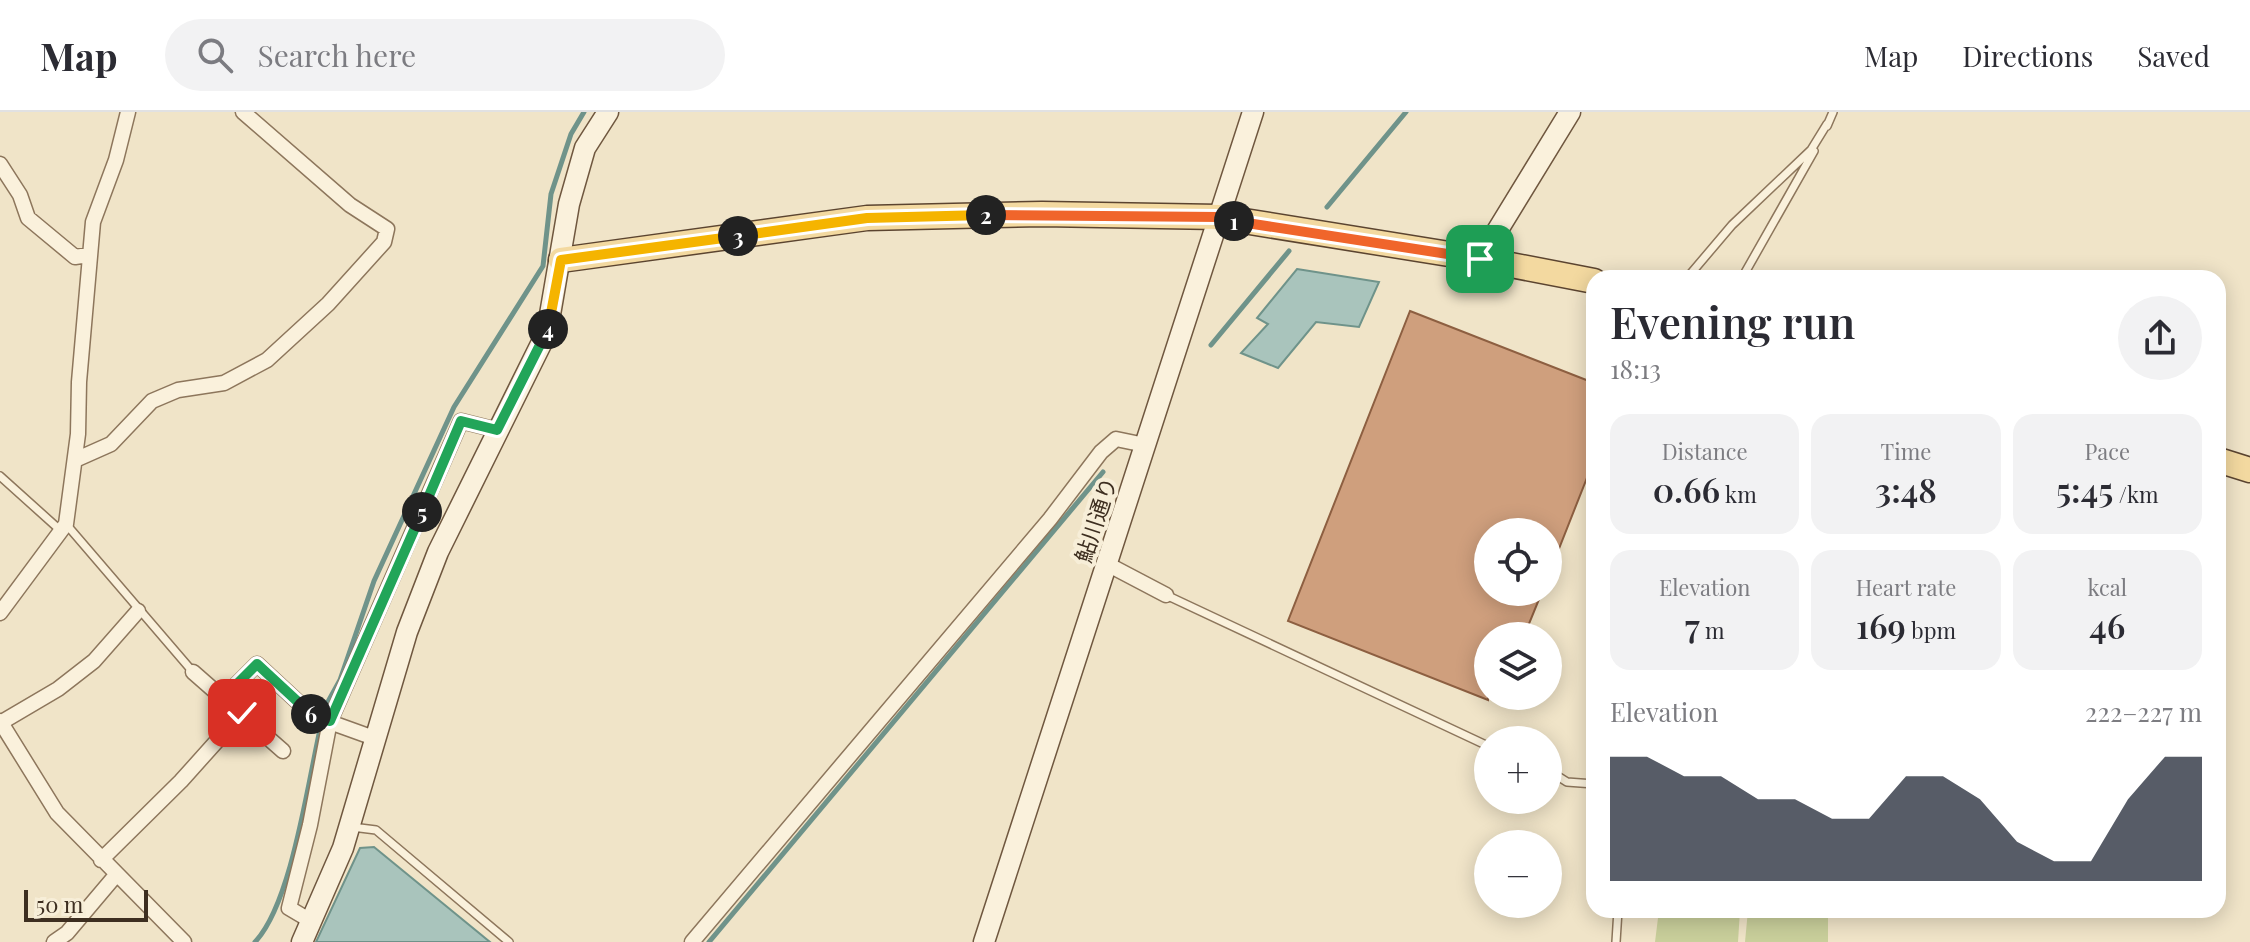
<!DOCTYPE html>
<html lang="en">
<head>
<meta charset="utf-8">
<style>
  body { margin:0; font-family:"Playfair Display","Noto Sans JP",serif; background:#f2f2f3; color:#2b2b33; height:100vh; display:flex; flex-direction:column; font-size:30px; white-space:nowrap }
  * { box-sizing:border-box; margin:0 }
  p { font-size:26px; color:#7c7c81 }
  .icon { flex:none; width:44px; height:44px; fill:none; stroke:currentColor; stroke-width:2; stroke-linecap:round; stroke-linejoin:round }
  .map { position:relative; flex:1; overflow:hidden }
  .drawer { position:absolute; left:1586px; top:158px; width:640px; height:648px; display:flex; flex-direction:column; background:#fff; border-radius:24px; box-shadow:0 4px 20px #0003 }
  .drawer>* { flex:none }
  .fabs { position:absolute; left:1474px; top:406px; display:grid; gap:16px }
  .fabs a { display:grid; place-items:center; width:88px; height:88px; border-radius:50%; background:#fff; box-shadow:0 4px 20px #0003; font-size:40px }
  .scale { position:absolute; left:24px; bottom:20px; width:124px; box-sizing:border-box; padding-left:8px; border:4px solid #3d2e20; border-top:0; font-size:22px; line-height:28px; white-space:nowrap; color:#3d2e20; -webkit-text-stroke:6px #f7eed8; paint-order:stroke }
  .pin { position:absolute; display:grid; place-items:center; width:68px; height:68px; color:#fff; margin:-34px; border-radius:16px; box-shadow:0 4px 12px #0006 }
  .km { position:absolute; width:40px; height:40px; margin:-20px; border-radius:50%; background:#222; color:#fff; font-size:22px; line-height:40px; text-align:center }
  .round { display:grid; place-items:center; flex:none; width:84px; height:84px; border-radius:42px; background:#f2f2f3 }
  .overview { display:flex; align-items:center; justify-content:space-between; height:136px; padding:0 24px }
  h1 { font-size:44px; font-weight:600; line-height:60px }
  .figures { display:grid; grid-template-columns:repeat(3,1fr); gap:12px; height:136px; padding:8px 24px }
  .figures div { display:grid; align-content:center; border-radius:20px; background:#f2f2f3; text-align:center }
  .figures b { font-size:34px; font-weight:600 }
  .figures small { font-size:22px; font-weight:400 }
  .figures p { font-size:22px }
  .chart { height:224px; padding:16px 24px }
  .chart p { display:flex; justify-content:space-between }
  .chart svg { width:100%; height:144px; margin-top:8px; fill:#111827; opacity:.7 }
  header { display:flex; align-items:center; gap:48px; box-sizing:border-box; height:112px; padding:0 40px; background:#fff; border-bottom:2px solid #e1e1e2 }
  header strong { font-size:38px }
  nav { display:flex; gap:44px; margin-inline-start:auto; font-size:28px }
  .search { width:560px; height:72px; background:#f2f2f3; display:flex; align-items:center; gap:20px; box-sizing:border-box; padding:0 28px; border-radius:44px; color:#7c7c81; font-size:30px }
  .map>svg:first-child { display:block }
  .green { fill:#c9cf9b }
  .water { fill:#a9c4bc; stroke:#6f938a; stroke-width:2 }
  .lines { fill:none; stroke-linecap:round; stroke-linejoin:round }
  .stream { stroke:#6f938a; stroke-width:5 }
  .building { fill:#cf9f7d; stroke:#8d5f41; stroke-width:2 }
  .lane-casing { stroke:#8d765c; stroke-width:10 }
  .street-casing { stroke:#8d765c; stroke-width:17 }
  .secondary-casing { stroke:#6f573f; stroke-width:23 }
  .primary-casing { stroke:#5b4430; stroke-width:27 }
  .lane { stroke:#faf1dc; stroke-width:7 }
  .street { stroke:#faf1dc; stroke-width:14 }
  .secondary { stroke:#faf1dc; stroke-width:20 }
  .primary { stroke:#f3d9a0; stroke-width:24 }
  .split-1-casing { stroke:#fff; stroke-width:16 }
  .split-2-casing { stroke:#fff; stroke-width:16 }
  .split-3-casing { stroke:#fff; stroke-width:16 }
  .split-4-casing { stroke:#fff; stroke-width:16 }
  .split-5-casing { stroke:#fff; stroke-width:16 }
  .split-6-casing { stroke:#fff; stroke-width:16 }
  .split-7-casing { stroke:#fff; stroke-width:16 }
  .split-1 { stroke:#f0652b; stroke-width:10 }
  .split-2 { stroke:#f0652b; stroke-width:10 }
  .split-3 { stroke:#f5b400; stroke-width:10 }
  .split-4 { stroke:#f5b400; stroke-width:10 }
  .split-5 { stroke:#22a559; stroke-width:10 }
  .split-6 { stroke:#22a559; stroke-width:10 }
  .split-7 { stroke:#22a559; stroke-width:10 }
  .labels { text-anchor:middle; stroke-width:8; stroke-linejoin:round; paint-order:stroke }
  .street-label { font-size:22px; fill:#3d2e20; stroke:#f7eed8 }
</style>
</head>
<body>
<header>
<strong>Map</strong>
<div class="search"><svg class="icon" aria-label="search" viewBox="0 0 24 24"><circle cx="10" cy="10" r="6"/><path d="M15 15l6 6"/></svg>Search here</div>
<nav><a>Map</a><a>Directions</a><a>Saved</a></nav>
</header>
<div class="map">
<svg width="2250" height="830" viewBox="0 0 2250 830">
  <rect width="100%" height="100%" fill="#f0e4c8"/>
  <!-- green -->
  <path class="green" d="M1659 798H1740L1738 830H1655Z
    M1748 798H1828V830H1745Z"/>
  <!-- water -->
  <path class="water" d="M1297 157 1379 170 1359 215 1316 210 1278 256 1241 241 1268 212 1257 206Z
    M374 735 490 830H316L360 736Z"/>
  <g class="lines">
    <!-- stream -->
    <path class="stream" d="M1327 95 1406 0
      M1211 233 1289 139
      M324 597 340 568 374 469 454 295 543 154 551 82 571 22 584 0
      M255 830C292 791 308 669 321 613
      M709 830 1103 360"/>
  </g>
  <!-- building -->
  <path class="building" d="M1410 199 1594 271V348L1549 462 1548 420H1488V480H1542L1524 524H1488V588L1288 509Z"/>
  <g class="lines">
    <!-- lane casing -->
    <g class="lane-casing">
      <path id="lane" d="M1827 14 1833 0
        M1687 166 1732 113 1811 38 1827 12
        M1742 166 1814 39
        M0 364 60 418
        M66 412 193 560
        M1166 483 1488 634
        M1548 658 1567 670 1594 672
        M352 715 376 718 509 830
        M1616 830 1618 798"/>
    </g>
    <!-- street casing -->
    <g class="street-casing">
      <path id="street" d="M0 52 20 83 28 106 75 145 88 143
        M75 348 111 332 152 289 178 278 224 271 267 248 328 192 384 130 387 117 350 93 243 0
        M1107 452 1166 483
        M0 501 66 412 78 322 79 270 93 110 116 48 128 0
        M193 560 283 639
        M224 585 257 552 313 604 374 626
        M0 609 57 701 184 830
        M2 610 58 577 94 549 138 499
        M101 748 181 669 242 601
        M311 809 289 796 310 713 330 609 461 309 497 318
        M54 830 67 821 116 763
        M692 830 1050 407 1101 340 1116 327 1145 333"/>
    </g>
    <!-- secondary casing -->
    <g class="secondary-casing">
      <path id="secondary" d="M1480 147 1570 0
        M302 830 343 736 407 520 438 440 547 220 569 92 585 36 608 0
        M984 830 1253 0"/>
    </g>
    <!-- primary casing -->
    <g class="primary-casing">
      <path id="primary" d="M561 148 867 106 1042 102 1219 105 1480 147 1594 169
        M2218 348 2250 358"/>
    </g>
    <!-- lane -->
    <use href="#lane" class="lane"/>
    <!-- street -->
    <use href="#street" class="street"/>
    <!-- secondary -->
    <use href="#secondary" class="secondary"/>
    <!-- primary -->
    <use href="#primary" class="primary"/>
  </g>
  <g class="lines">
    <!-- split-1 casing -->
    <g class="split-1-casing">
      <path id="split-1" d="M1234 109 1480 147"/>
    </g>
    <!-- split-2 casing -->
    <g class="split-2-casing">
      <path id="split-2" d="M986 103 1219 105 1234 109"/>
    </g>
    <!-- split-3 casing -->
    <g class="split-3-casing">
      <path id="split-3" d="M738 124 867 106 986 103"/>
    </g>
    <!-- split-4 casing -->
    <g class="split-4-casing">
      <path id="split-4" d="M548 217 561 148 738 124"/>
    </g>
    <!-- split-5 casing -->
    <g class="split-5-casing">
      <path id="split-5" d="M422 400 461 309 497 318 548 217"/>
    </g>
    <!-- split-6 casing -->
    <g class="split-6-casing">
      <path id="split-6" d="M311 602 330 609 422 400"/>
    </g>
    <!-- split-7 casing -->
    <g class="split-7-casing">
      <path id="split-7" d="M242 601 224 585 257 552 311 602"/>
    </g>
    <!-- split-1 -->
    <use href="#split-1" class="split-1"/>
    <!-- split-2 -->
    <use href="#split-2" class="split-2"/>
    <!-- split-3 -->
    <use href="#split-3" class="split-3"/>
    <!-- split-4 -->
    <use href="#split-4" class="split-4"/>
    <!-- split-5 -->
    <use href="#split-5" class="split-5"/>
    <!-- split-6 -->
    <use href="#split-6" class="split-6"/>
    <!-- split-7 -->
    <use href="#split-7" class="split-7"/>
  </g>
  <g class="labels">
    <!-- street labels -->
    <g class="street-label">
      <text transform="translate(1096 408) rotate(-72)" y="8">鮎川通り</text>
    </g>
  </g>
</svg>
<div class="fabs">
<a><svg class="icon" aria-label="locate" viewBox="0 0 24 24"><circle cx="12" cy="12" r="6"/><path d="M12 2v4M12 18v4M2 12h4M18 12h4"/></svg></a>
<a><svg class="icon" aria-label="layers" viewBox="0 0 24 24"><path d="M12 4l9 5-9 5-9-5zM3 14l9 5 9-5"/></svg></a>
<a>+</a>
<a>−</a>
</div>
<div class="scale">50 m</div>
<div class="pin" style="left:1480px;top:147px;background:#1e9e55"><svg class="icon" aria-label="arrive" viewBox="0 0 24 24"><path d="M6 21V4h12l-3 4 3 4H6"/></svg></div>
<div class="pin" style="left:242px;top:601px;background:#d93025"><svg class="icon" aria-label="check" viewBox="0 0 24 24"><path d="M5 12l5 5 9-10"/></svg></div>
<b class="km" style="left:1234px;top:109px">1</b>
<b class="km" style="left:986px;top:103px">2</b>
<b class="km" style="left:738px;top:124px">3</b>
<b class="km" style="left:548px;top:217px">4</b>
<b class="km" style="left:422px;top:400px">5</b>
<b class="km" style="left:311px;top:602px">6</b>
<section class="drawer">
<div class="overview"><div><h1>Evening run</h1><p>18:13</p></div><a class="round"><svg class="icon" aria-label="share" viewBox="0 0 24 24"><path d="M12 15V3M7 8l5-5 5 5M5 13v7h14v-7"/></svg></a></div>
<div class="figures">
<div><p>Distance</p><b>0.66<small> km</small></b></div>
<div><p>Time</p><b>3:48</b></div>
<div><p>Pace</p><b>5:45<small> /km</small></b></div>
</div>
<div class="figures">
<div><p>Elevation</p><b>7<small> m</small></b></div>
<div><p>Heart rate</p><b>169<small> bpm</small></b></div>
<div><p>kcal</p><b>46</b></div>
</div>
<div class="chart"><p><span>Elevation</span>222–227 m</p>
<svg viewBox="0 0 160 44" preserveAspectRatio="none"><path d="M0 44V6L10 6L20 12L30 12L40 19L50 19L60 25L70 25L80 12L90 12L100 19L110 32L120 38L130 38L140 19L150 6L160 6V44z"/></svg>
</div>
</section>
</div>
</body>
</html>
